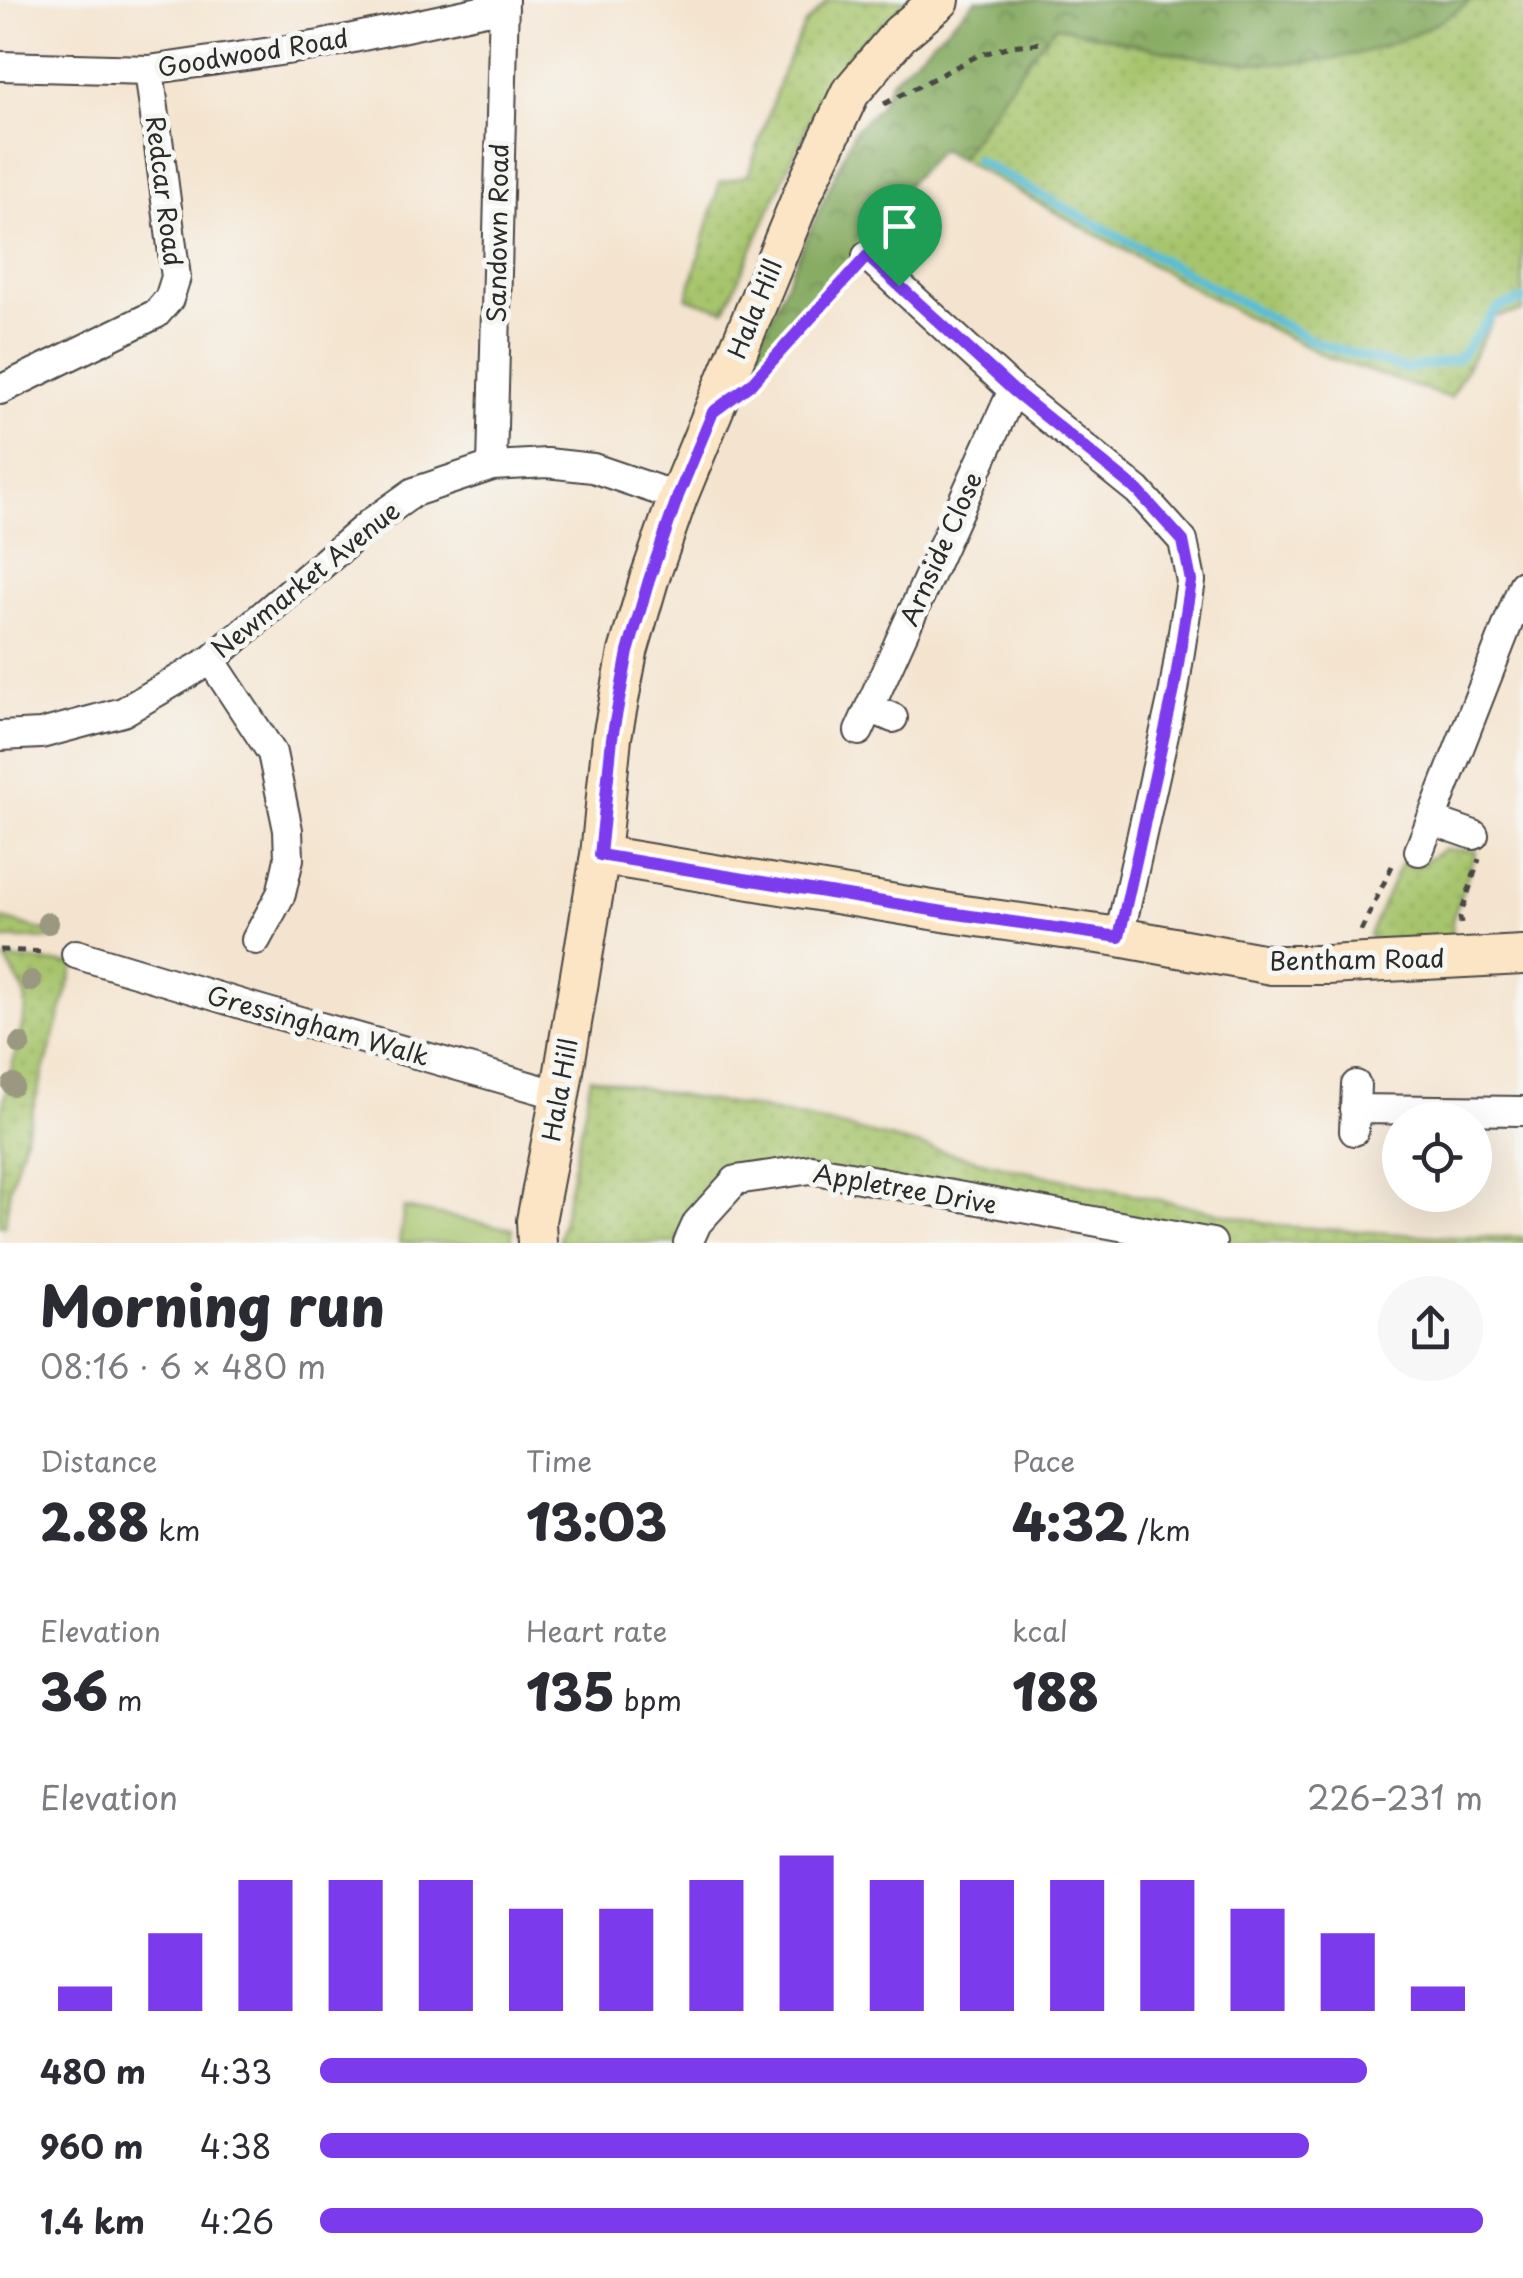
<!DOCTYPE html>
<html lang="en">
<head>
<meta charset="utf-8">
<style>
  body { margin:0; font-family:"Playpen Sans",sans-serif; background:#f7f7f7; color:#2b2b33; height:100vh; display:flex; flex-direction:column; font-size:38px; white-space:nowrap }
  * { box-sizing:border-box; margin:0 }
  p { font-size:32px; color:#7c7c81 }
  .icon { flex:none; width:55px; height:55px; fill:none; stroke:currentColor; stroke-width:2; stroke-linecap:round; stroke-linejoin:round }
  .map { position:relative; height:1243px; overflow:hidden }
  .details { display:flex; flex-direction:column; background:#fff; flex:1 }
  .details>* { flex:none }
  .fabs { position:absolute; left:1382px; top:1102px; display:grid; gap:20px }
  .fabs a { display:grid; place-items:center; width:110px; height:110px; border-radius:50%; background:#fff; box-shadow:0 10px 40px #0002; font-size:50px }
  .pin { position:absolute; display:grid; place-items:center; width:85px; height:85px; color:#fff; margin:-102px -42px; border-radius:50% 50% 50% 0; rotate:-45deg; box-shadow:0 0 10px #0007 }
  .pin .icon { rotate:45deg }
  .round { display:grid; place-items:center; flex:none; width:105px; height:105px; border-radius:52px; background:#f7f7f7 }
  .headline { display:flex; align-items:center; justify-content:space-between; height:170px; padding:0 40px }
  h1 { font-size:55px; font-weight:800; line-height:75px }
  .figures { display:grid; grid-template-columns:repeat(3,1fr); gap:15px; height:170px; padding:10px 40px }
  .figures div { display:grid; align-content:center }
  .figures b { font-size:50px; font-weight:800 }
  .figures small { font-size:28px; font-weight:400 }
  .figures p { font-size:28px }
  .chart { height:280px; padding:20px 40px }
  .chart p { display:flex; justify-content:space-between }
  .chart svg { width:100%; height:180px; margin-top:10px; stroke:#7c3aed; stroke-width:6 }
  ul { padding:0 40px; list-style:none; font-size:32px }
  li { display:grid; grid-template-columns:160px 120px 1fr; align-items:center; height:75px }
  li i { height:25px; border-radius:12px; background:#7c3aed }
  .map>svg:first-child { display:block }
  .grass { fill:url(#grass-dots); stroke:#69784c; stroke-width:2.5 }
  .forest { fill:url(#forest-crowns); stroke:#586a46; stroke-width:2.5 }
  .green { fill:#a7c56d; stroke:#69784c; stroke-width:2.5 }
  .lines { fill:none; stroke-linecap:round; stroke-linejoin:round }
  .stream { stroke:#58bdd6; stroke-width:9 }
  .street-casing { stroke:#494744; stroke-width:32 }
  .secondary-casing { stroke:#494744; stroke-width:42 }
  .path { stroke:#494744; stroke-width:5; stroke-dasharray:8 8; stroke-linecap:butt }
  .street { stroke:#fff; stroke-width:28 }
  .secondary { stroke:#fce5c4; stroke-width:38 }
  .tree { fill:#9a9880 }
  .route-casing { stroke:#fff; stroke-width:20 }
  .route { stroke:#7c3aed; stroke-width:12 }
  .labels { text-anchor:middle; stroke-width:10; stroke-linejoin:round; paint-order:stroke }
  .street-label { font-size:25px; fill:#2b2b2b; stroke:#f6f6f2 }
</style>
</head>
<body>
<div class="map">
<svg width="1523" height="1243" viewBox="0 0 1523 1243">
  <defs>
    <pattern id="grass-dots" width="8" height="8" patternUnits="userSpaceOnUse" patternTransform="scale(2.5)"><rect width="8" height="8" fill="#a7c56d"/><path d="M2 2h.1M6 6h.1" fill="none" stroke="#90a95f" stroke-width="1.8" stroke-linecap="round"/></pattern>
    <pattern id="forest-crowns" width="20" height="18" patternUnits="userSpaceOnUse" patternTransform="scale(2.5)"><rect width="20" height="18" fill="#85aa60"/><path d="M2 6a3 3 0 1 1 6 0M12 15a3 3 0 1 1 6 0" fill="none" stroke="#6d8b4f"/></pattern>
  </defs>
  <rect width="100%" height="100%" fill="#f6f6f2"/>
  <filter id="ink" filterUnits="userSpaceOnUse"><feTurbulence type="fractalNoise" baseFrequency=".01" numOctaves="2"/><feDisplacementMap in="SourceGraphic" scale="20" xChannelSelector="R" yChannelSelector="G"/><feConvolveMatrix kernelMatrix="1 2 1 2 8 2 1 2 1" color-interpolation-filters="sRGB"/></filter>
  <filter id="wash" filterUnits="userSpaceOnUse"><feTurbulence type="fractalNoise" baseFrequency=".0048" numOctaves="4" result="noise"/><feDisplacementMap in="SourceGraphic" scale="40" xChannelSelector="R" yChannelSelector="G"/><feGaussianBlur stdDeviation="2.25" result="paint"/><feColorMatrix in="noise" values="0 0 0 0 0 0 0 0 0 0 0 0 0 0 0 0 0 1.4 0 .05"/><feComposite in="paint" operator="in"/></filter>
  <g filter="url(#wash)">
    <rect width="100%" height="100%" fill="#f4e4cf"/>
    <!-- grass -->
    <path class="grass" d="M828 0H908L849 53 814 110 725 310 687 298 720 182 748 175 783 71 805 24Z
      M1472 0H1523V311L1495 317 1450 398 1329 358 1235 311 959 159 1029 58 1055 26C1103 35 1151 50 1199 57 1299 72 1389 60 1472 0Z
      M1444 849 1476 851 1452 921 1453 939 1374 942 1369 935 1401 863 1416 867Z
      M0 918 52 933 51 939H0Z
      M5 959 75 964 10 1188 5 1226H0V1116L26 1009 25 993Z
      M591 1077 681 1096 756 1108 828 1123 1015 1169 1281 1226 1451 1237H1523V1243H1212L811 1169 736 1180 688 1243H561L559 1239Z"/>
    <!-- forest -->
    <path class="forest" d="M976 0H1472C1389 61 1300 72 1199 57 1151 50 1103 35 1055 26L1029 58 959 159 940 149 878 217 872 240 754 367 747 370 855 130 879 107 891 81Z"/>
    <!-- green -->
    <path class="green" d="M404 1208 513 1229 511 1243H399Z"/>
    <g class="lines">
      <!-- stream -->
      <path class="stream" d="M976 160 1317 343 1404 369 1457 360 1498 308 1523 300"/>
    </g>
  </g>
  <g filter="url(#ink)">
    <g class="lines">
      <!-- street casing -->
      <g class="street-casing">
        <path id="street" d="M0 66 149 70 320 45 485 10 504 9
          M867 256 1013 390 1138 491 1183 541 1191 581 1174 690 1119 937
          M0 390 156 314 169 299 176 277 149 70
          M492 466 504 0
          M211 660 272 753 288 830 289 859 281 894 256 940
          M870 708 893 718
          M859 731 1013 390
          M0 736 41 734 123 712 211 660 369 524 414 492 492 466 547 463 593 468 678 497
          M1431 820 1523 585
          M1419 851 1431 820 1474 835
          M76 954 261 1010 560 1095
          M1354 1109 1523 1111
          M1354 1131 1356 1085
          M688 1243 697 1223 736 1180 811 1169 1212 1243"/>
      </g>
      <!-- secondary casing -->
      <g class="secondary-casing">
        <path id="secondary" d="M600 855 950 913 1119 937 1272 965H1327L1523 955
          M537 1243 536 1221 560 1095 600 855 612 737 628 652 649 580 678 497 803 193 850 93 900 34 940 0"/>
      </g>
      <!-- path -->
      <path class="path" d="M884 104 977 56 1010 46 1042 43
        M772 362 848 277
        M1461 924 1460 917 1479 859
        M1361 931 1393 864
        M0 950 48 952"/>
      <!-- street -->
      <use href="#street" class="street"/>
      <!-- secondary -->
      <use href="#secondary" class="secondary"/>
    </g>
    <!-- trees -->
    <g class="tree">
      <circle cx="48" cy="923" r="11"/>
      <circle cx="31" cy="981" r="11"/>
      <circle cx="20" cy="1044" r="11"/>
      <circle cx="13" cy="1085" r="11"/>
    </g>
  </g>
  <g class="lines" filter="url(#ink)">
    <!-- route casing -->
    <g class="route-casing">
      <path id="route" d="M867 256 1013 390 1138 491 1183 541 1191 581 1174 690 1119 937 950 913 600 855 612 738 628 652 649 580 678 496 713 412 751 384Z"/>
    </g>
    <!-- route -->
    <use href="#route" class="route"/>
  </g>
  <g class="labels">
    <!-- street labels -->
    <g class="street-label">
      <text transform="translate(253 53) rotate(-9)" y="9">Goodwood Road</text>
      <text transform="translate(164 191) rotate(83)" y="9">Redcar Road</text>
      <text transform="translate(498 233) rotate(-89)" y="9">Sandown Road</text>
      <text transform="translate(755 309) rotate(-68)" y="9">Hala Hill</text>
      <text transform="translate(941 549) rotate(-66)" y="9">Arnside Close</text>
      <text transform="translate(306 580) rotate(-39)" y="9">Newmarket Avenue</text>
      <text transform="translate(1357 960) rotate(-1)" y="9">Bentham Road</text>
      <text transform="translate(318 1026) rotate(16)" y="9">Gressingham Walk</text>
      <text transform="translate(560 1090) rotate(-80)" y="9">Hala Hill</text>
      <text transform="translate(905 1189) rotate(10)" y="9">Appletree Drive</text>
    </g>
  </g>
</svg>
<div class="fabs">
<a><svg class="icon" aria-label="locate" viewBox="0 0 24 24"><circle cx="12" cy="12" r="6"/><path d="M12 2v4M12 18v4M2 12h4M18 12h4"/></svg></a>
</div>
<div class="pin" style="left:899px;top:286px;background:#1e9e55"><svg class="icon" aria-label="arrive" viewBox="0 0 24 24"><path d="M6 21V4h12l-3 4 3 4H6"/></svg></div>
</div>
<section class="details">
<div class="headline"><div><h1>Morning run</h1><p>08:16 · 6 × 480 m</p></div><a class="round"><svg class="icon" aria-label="share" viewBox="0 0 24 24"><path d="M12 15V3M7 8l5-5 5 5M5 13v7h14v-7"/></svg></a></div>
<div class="figures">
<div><p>Distance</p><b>2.88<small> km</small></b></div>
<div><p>Time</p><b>13:03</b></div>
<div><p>Pace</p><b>4:32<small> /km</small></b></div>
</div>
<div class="figures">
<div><p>Elevation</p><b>36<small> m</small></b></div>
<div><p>Heart rate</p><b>135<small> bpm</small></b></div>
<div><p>kcal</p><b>188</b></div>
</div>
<div class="chart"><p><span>Elevation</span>226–231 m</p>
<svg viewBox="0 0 160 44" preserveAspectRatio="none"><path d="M5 44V38M15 44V25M25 44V12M35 44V12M45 44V12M55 44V19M65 44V19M75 44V12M85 44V6M95 44V12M105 44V12M115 44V12M125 44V12M135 44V19M145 44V25M155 44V38"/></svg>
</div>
<ul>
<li><b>480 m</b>4:33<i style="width:90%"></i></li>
<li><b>960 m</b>4:38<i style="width:85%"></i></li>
<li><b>1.4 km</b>4:26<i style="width:100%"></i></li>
</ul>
</section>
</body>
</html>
